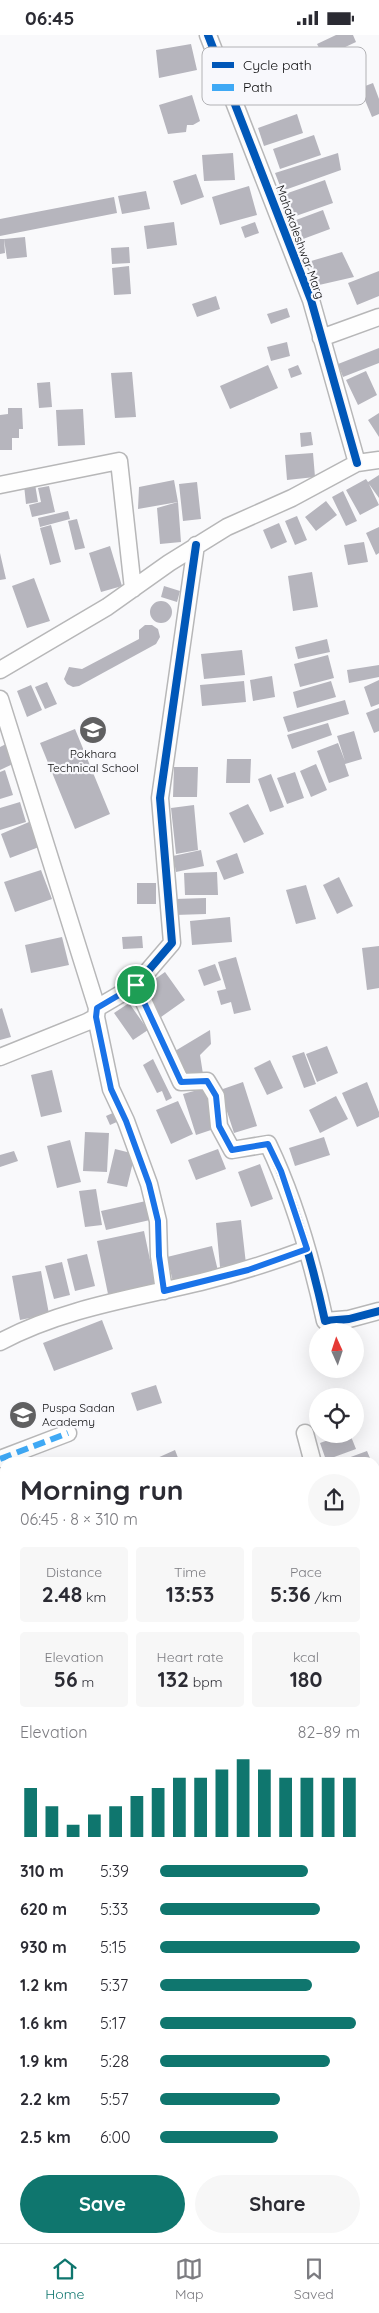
<!DOCTYPE html>
<html lang="en">
<head>
<meta charset="utf-8">
<style>
  body { margin:0; font-family:Quicksand,sans-serif; background:#f7f7f7; color:#2b2b33; height:100vh; display:flex; flex-direction:column; font-size:19px; white-space:nowrap }
  * { box-sizing:border-box; margin:0 }
  p { font-size:16px; color:#7c7c81 }
  .icon { flex:none; width:28px; height:28px; fill:none; stroke:currentColor; stroke-width:2; stroke-linecap:round; stroke-linejoin:round }
  .map { position:relative; flex:1; overflow:hidden }
  .drawer { position:absolute; left:0px; top:1422px; width:380px; height:786px; display:flex; flex-direction:column; background:#fff; border-radius:15px 15px 0 0; box-shadow:0 5px 20px #0002 }
  .drawer>* { flex:none }
  .needle { width:32px; rotate:357deg }
  .fabs { position:absolute; left:309px; top:1288px; display:grid; gap:10px }
  .fabs a { display:grid; place-items:center; width:55px; height:55px; border-radius:50%; background:#fff; box-shadow:0 5px 20px #0002; font-size:25px }
  .pin { position:absolute; display:grid; place-items:center; width:42px; height:42px; color:#fff; margin:-21px; border:2px solid #fff; border-radius:50%; box-shadow:0 1px 5px #0007 }
  .round { display:grid; place-items:center; flex:none; width:52px; height:52px; border-radius:26px; background:#f7f7f7 }
  .summary { display:flex; align-items:center; justify-content:space-between; height:85px; padding:0 20px }
  h1 { font-size:28px; font-weight:700; line-height:38px }
  .metrics { display:grid; grid-template-columns:repeat(3,1fr); gap:8px; height:85px; padding:5px 20px }
  .metrics div { display:grid; align-content:center; border-radius:5px; background:#f7f7f7; text-align:center }
  .metrics b { font-size:21px; font-weight:700 }
  .metrics small { font-size:14px; font-weight:400 }
  .metrics p { font-size:14px }
  .chart { height:140px; padding:10px 20px }
  .chart p { display:flex; justify-content:space-between }
  .chart svg { width:100%; height:90px; margin-top:5px; stroke:#0f766e; stroke-width:6 }
  .primary-button { display:flex; gap:10px; margin-top:auto; padding:10px 20px }
  .primary-button a { flex:1; height:58px; border-radius:30px; background:#0f766e; color:#fff; font-size:20px; font-weight:700; line-height:58px; text-align:center }
  .primary-button a+a { background:#f7f7f7; color:#2b2b33 }
  ul { padding:0 20px; list-style:none; font-size:16px }
  li { display:grid; grid-template-columns:80px 60px 1fr; align-items:center; height:38px }
  li i { height:12px; border-radius:6px; background:#0f766e }
  .status { display:flex; justify-content:space-between; align-items:center; height:35px; padding:0 25px; background:#fff; direction:ltr }
  .status svg { height:14px; fill:currentColor }
  .menu { display:flex; justify-content:space-around; align-items:center; height:70px; border-top:1px solid #e1e1e2; background:#fff; font-size:14px; color:#7c7c81 }
  .menu a { display:grid; justify-items:center; gap:2px }
  .menu .current { color:#0f766e }
  .map>svg:first-child { display:block }
  .building { fill:#b6b5bd }
  .lines { fill:none; stroke-linecap:round; stroke-linejoin:round }
  .street-casing { stroke:#b7b7b8; stroke-width:19 }
  .secondary-casing { stroke:#b7b7b8; stroke-width:26 }
  .primary-casing { stroke:#b7b7b8; stroke-width:29 }
  .street { stroke:#fefefe; stroke-width:16 }
  .secondary { stroke:#fefefe; stroke-width:24 }
  .primary { stroke:#fefefe; stroke-width:26 }
  .quiet { stroke:#3fa9f5; stroke-width:6; stroke-dasharray:12 6; stroke-linecap:butt }
  .cycleway-casing { stroke:#f8f8fc; stroke-width:11 }
  .cycleway { stroke:#0057b8; stroke-width:8 }
  .route-casing { stroke:#fff; stroke-width:10 }
  .route { stroke:#1a73e8; stroke-width:6 }
  .labels { text-anchor:middle; stroke-width:4.5; stroke-linejoin:round; paint-order:stroke }
  .street-label { font-size:12px; fill:#0d0d0e; stroke:#f8f8fc }
  .poi-label { font-size:12px; fill:#0d0d0e; stroke:#f8f8fc }
  .key { fill:#f8f8fc; stroke:#b2b2b5; stroke-width:1 }
  .key-label { font-size:14px; fill:#0d0d0e }
</style>
</head>
<body>
<div class="status"><b>06:45</b><svg viewBox="0 0 49 12"><path d="M0 12V9h3v3zM5 12V6h3v6zM10 12V3h3v9zM15 12V0h3v12zM26 1h20v11H26zM47 4h2v5h-2z"/></svg></div>
<div class="map">
<svg width="379" height="2208" viewBox="0 0 379 2208">
  <rect width="100%" height="100%" fill="#f9f9fb"/>
  <!-- building -->
  <path class="building" d="M336 0H353L356 7 324 22 317 9Z
    M191 9 197 35 159 43 156 15Z
    M373 48 379 64V79L372 82 360 53Z
    M192 60 200 86 193 90H187L186 97 168 99 159 70Z
    M297 79 303 98 264 111 258 93Z
    M314 100 321 120 280 134 273 114Z
    M233 118 235 145 204 146 202 120Z
    M338 118 341 135 282 156 275 138Z
    M196 139 204 162 181 170 173 146Z
    M325 145 333 168 293 182 285 159Z
    M249 151 257 180 220 190 212 162Z
    M146 156 150 174 122 179 118 161Z
    M114 162 117 178 0 201V184Z
    M323 175 330 194 303 204 296 185Z
    M174 187 177 210 147 214 144 191Z
    M255 187 259 198 245 203 241 192Z
    M25 202 27 222 7 224 4 204Z
    M0 204H4L5 218 0 219Z
    M129 212 130 228 112 229 111 213Z
    M342 217 354 242 319 250 311 226Z
    M129 231 131 259 114 260 112 233Z
    M379 236V261L357 270 348 248Z
    M216 261 220 274 197 282 192 269Z
    M287 273 290 282 271 289 267 279Z
    M287 307 290 321 271 326 267 312Z
    M379 313V328L343 342 338 329Z
    M268 330 278 353 230 374 220 351Z
    M298 330 302 339 291 343 288 334Z
    M366 336 377 360 358 370 346 345Z
    M132 337 136 382 115 383 111 338Z
    M50 347 52 372 39 373 37 348Z
    M8 373H22L23 394H19V403H12V415H0V380L8 379Z
    M83 374 85 410 58 411 56 375Z
    M379 378V402L368 385Z
    M311 397 313 410 301 412 300 398Z
    M313 418 315 442 287 445 285 420Z
    M379 440V463L369 449 379 470 360 480 346 455 366 444 368 447Z
    M174 445 178 467 181 507 160 509 157 473 178 467 138 474 139 452Z
    M197 447 201 484 183 486 179 449Z
    M35 449 38 467 26 469 24 450Z
    M49 451 55 477 32 482 29 470 41 467 38 453Z
    M343 456 357 486 346 491 332 462Z
    M326 466 337 480 316 496 305 482Z
    M68 476 70 484 40 492 38 483Z
    M297 481 307 505 295 510 285 486Z
    M77 484 85 513 75 515 68 486Z
    M279 488 287 507 271 514 263 495Z
    M51 490 61 527 50 530 40 493Z
    M379 492V518L376 520 366 498Z
    M364 507 368 527 348 530 344 510Z
    M110 511 122 551 101 557 89 518Z
    M0 518 6 544 0 545Z
    M312 537 318 572 293 576 288 541Z
    M34 543 50 586 27 593 12 551Z
    M164 551 180 556 177 567 161 562Z
    M150 577a11 11 0 1 1 22 0a11 11 0 1 1-22 0Z
    M145 590H152L158 594 160 602 156 609 79 651 73 652 67 649 64 644 69 632 82 634 139 604V595Z
    M327 604 330 617 298 624 295 612Z
    M242 615 245 640 204 644 201 619Z
    M328 620 334 643 300 652 294 629Z
    M379 630V642L349 648 347 635Z
    M272 641 275 662 253 666 250 645Z
    M379 645V669L371 672 364 652Z
    M244 646 246 667 202 671 200 650Z
    M331 646 336 662 297 673 293 657Z
    M47 647 57 669 45 674 35 652Z
    M31 650 42 675 27 682 17 656Z
    M345 665 349 679 288 697 283 682Z
    M379 673V696L374 698 366 678Z
    M328 688 332 700 292 714 287 700Z
    M75 694 110 779 75 794 40 708Z
    M354 696 362 724 345 729 349 741 329 748 317 716 338 708 345 726 337 701Z
    M6 709 15 728 0 735V712Z
    M227 724H251L250 748H226Z
    M316 729 327 755 311 762 300 736Z
    M174 732H198L197 762H173Z
    M5 735 13 760 0 764V737Z
    M295 737 304 763 287 769 277 743Z
    M271 739 284 772 270 777 258 744Z
    M20 767 26 787 0 795V773Z
    M248 769 264 799 244 808 229 778Z
    M194 770 198 815 176 819 171 773Z
    M29 787 39 812 10 823 1 799Z
    M201 815 204 831 176 837 173 821Z
    M237 818 244 838 224 845 216 826Z
    M41 835 52 864 15 877 4 847Z
    M217 837 218 860H185L184 838Z
    M339 842 353 871 337 879 323 850Z
    M137 848H156V869H137Z
    M306 850 316 884 296 889 286 855Z
    M206 863V879L175 880V864Z
    M230 882 232 907 192 910 190 886Z
    M142 901 143 913 123 914 122 902Z
    M62 902 69 930 31 938 25 910Z
    M379 911V953L367 955 362 913Z
    M236 922 251 975 234 979 231 967 221 970 217 956 226 954 218 927Z
    M215 929 221 945 204 951 198 935Z
    M165 937 185 965 161 982 141 954Z
    M129 968 148 995 133 1005 114 978Z
    M2 973 11 1002 0 1005V974Z
    M210 995 211 1009 200 1020 203 1039 185 1040 175 1016Z
    M327 1011 338 1038 317 1047 306 1019Z
    M304 1017 316 1049 304 1053 292 1021Z
    M153 1024 172 1063 166 1066 162 1056 157 1058 143 1030Z
    M270 1025 283 1053 267 1060 254 1033Z
    M52 1035 62 1077 41 1082 31 1040Z
    M243 1047 257 1091 234 1098 220 1055Z
    M367 1047 379 1077V1082L357 1092 342 1058Z
    M205 1053 217 1093 196 1100 183 1059Z
    M336 1061 348 1084 320 1098 309 1075Z
    M178 1066 193 1099 171 1109 156 1075Z
    M115 1077 119 1086 110 1090 106 1081Z
    M85 1097 109 1098 107 1137 83 1136Z
    M324 1102 330 1120 295 1131 289 1113Z
    M70 1105 81 1147 57 1153 47 1111Z
    M115 1114 135 1119 127 1152 107 1148Z
    M218 1114 226 1134 196 1145 188 1125Z
    M14 1116 18 1126 0 1132V1120Z
    M260 1129 273 1164 251 1172 238 1137Z
    M96 1154 102 1190 85 1192 79 1156Z
    M146 1166 150 1185 106 1195 101 1176Z
    M241 1185 246 1229 220 1232 216 1188Z
    M144 1196 155 1249 108 1259 97 1206Z
    M212 1211 219 1240 174 1251 167 1222Z
    M87 1219 95 1251 75 1256 67 1224Z
    M62 1227 70 1260 54 1264 45 1231Z
    M41 1236 49 1279 20 1285 12 1241Z
    M102 1285 113 1314 54 1336 43 1308Z
    M156 1350 162 1368 137 1376 131 1358Z
    M345 1399H350L356 1414 326 1425 320 1408Z
    M175 1415 180 1428H156L155 1424Z
    M367 1416 372 1428H337V1427Z
    M375 1446 379 1456V1466L375 1467Z
    M375 1485 379 1494V1509L375 1511Z
    M5 1537V1568L0 1570V1539Z
    M379 1544V1572H375V1545Z
    M375 1601H377L379 1609V1648L375 1649Z
    M377 1712 379 1717V1735L375 1737V1713Z
    M5 1743V1793H3L0 1780V1744Z
    M5 1845V1870L0 1875V1851Z
    M379 1874V1894L375 1895V1875Z
    M379 1930V1948H375V1931Z
    M0 1931 5 1935V1966L0 1972Z
    M375 1950H379V1971H375Z
    M379 1974V1997H375V1975Z
    M82 2204H99L100 2208H68Z
    M103 2204H123V2208H104Z
    M282 2204H296L299 2208H273Z
    M322 2204H353L349 2208H324L321 2205Z"/>
  <g class="lines">
    <!-- street casing -->
    <g class="street-casing">
      <path id="street" d="M208 0 311 265 357 428
        M321 303 379 282
        M0 450 119 426 133 554
        M0 635 107 572 169 528 227 492 292 463 357 428 379 425
        M0 664 97 973 96 982 87 987 0 1022
        M136 950 181 1047 207 1046 216 1061 219 1091 232 1115 268 1109C295 1165 312 1226 325 1286L349 1284 379 1276
        M97 973 136 950 172 908 160 763 196 510
        M96 982 111 1054 126 1086 149 1149 158 1186 159 1221 164 1256
        M0 1307C61 1274 134 1263 201 1247 237 1238 272 1227 307 1214
        M305 1398 313 1428
        M0 1424 68 1398
        M0 1591 5 1590
        M375 2050 379 2057
        M0 2075 5 2097
        M44 2204 46 2208
        M266 2204 269 2208
        M239 2208 249 2204"/>
    </g>
    <!-- secondary casing -->
    <g class="secondary-casing">
      <path id="secondary" d="M375 1687 379 1685
        M0 1815 5 1814"/>
    </g>
    <!-- primary casing -->
    <g class="primary-casing">
      <path id="primary" d="M0 1904 5 1907
        M375 2184 379 2187"/>
    </g>
    <!-- street -->
    <use href="#street" class="street"/>
    <!-- secondary -->
    <use href="#secondary" class="secondary"/>
    <!-- primary -->
    <use href="#primary" class="primary"/>
    <!-- quiet -->
    <path class="quiet" d="M0 1424 68 1398"/>
    <!-- cycleway casing -->
    <g class="cycleway-casing">
      <path id="cycleway" d="M208 0 311 265 357 428
        M136 950 181 1047 207 1046 216 1061 219 1091 232 1115 268 1109C295 1165 312 1226 325 1286L349 1284 379 1276
        M97 973 136 950 172 908 160 763 196 510"/>
    </g>
    <!-- cycleway -->
    <use href="#cycleway" class="cycleway"/>
  </g>
  <g class="lines">
    <!-- route casing -->
    <g class="route-casing">
      <path id="route" d="M136 950 181 1047 207 1046 216 1061 219 1091 232 1115 268 1109 281 1136 307 1214 248 1235 164 1256 159 1221 158 1186 149 1149 126 1086 111 1054 96 982 97 973Z"/>
    </g>
    <!-- route -->
    <use href="#route" class="route"/>
  </g>
  <!-- icons -->
  <defs>
    <g id="university-disc" transform="scale(1.4375)"><circle r="9.5" fill="#606061" stroke="#f8f8fc"/><path d="M0-5L7-2L0 1L-7-2ZM-4 1L0 2.5L4 1V4Q0 6-4 4Z" fill="#fff"/></g>
    <g id="school-disc" transform="scale(1.4375)"><circle r="9.5" fill="#606061" stroke="#f8f8fc"/><path d="M0-5L7-2L0 1L-7-2ZM-4 1L0 2.5L4 1V4Q0 6-4 4Z" fill="#fff"/></g>
  </defs>
  <g fill-rule="evenodd">
    <use href="#university-disc" x="93" y="695"/>
    <use href="#school-disc" x="23" y="1380"/>
  </g>
  <g class="labels">
    <!-- street labels -->
    <g class="street-label">
      <text transform="translate(300 207) rotate(70)" y="4">Mahakaleshwar Marg</text>
    </g>
    <!-- poi labels -->
    <g class="poi-label">
      <text x="93" y="723">Pokhara<tspan x="93" dy="14">Technical School</tspan></text>
      <text x="42" y="1377" text-anchor="start">Puspa Sadan<tspan x="42" dy="14">Academy</tspan></text>
    </g>
  </g>
  <!-- legend -->
  <rect x="202" y="12" width="164" height="58" rx="8" class="key"/>
  <rect x="212" y="27" width="22" height="6" fill="#0057b8"/>
  <rect x="212" y="49" width="22" height="7" fill="#3fa9f5"/>
  <g class="key-label">
    <text x="243" y="35">Cycle path</text>
    <text x="243" y="57">Path</text>
  </g>
</svg>
<div class="fabs">
<a><svg class="needle" viewBox="-14 -14 28 28"><path d="M0-13l5 13h-10z" fill="#e53935"/><path d="M0 13l5-13h-10z" fill="#7c7c81"/></svg></a>
<a><svg class="icon" aria-label="locate" viewBox="0 0 24 24"><circle cx="12" cy="12" r="6"/><path d="M12 2v4M12 18v4M2 12h4M18 12h4"/></svg></a>
</div>
<div class="pin" style="left:136px;top:950px;background:#1e9e55"><svg class="icon" aria-label="arrive" viewBox="0 0 24 24"><path d="M6 21V4h12l-3 4 3 4H6"/></svg></div>
<section class="drawer">
<div class="summary"><div><h1>Morning run</h1><p>06:45 · 8 × 310 m</p></div><a class="round"><svg class="icon" aria-label="share" viewBox="0 0 24 24"><path d="M12 15V3M7 8l5-5 5 5M5 13v7h14v-7"/></svg></a></div>
<div class="metrics">
<div><p>Distance</p><b>2.48<small> km</small></b></div>
<div><p>Time</p><b>13:53</b></div>
<div><p>Pace</p><b>5:36<small> /km</small></b></div>
</div>
<div class="metrics">
<div><p>Elevation</p><b>56<small> m</small></b></div>
<div><p>Heart rate</p><b>132<small> bpm</small></b></div>
<div><p>kcal</p><b>180</b></div>
</div>
<div class="chart"><p><span>Elevation</span>82–89 m</p>
<svg viewBox="0 0 160 44" preserveAspectRatio="none"><path d="M5 44V20M15 44V29M25 44V38M35 44V33M45 44V29M55 44V24M65 44V20M75 44V15M85 44V15M95 44V11M105 44V6M115 44V11M125 44V15M135 44V15M145 44V15M155 44V15"/></svg>
</div>
<ul>
<li><b>310 m</b>5:39<i style="width:74%"></i></li>
<li><b>620 m</b>5:33<i style="width:80%"></i></li>
<li><b>930 m</b>5:15<i style="width:100%"></i></li>
<li><b>1.2 km</b>5:37<i style="width:76%"></i></li>
<li><b>1.6 km</b>5:17<i style="width:98%"></i></li>
<li><b>1.9 km</b>5:28<i style="width:85%"></i></li>
<li><b>2.2 km</b>5:57<i style="width:60%"></i></li>
<li><b>2.5 km</b>6:00<i style="width:59%"></i></li>
</ul>
<div class="primary-button"><a>Save</a><a>Share</a></div>
</section>
</div>
<nav class="menu">
<a class="current"><svg class="icon" aria-label="home" viewBox="0 0 24 24"><path d="M3 11l9-7 9 7M6 9v11h12V9"/></svg>Home</a>
<a><svg class="icon" aria-label="map" viewBox="0 0 24 24"><path d="M3 6l6-2 6 2 6-2v14l-6 2-6-2-6 2zM9 4v14M15 6v14"/></svg>Map</a>
<a><svg class="icon" aria-label="saved" viewBox="0 0 24 24"><path d="M7 4h10v16l-5-4-5 4z"/></svg>Saved</a>
</nav>
</body>
</html>
